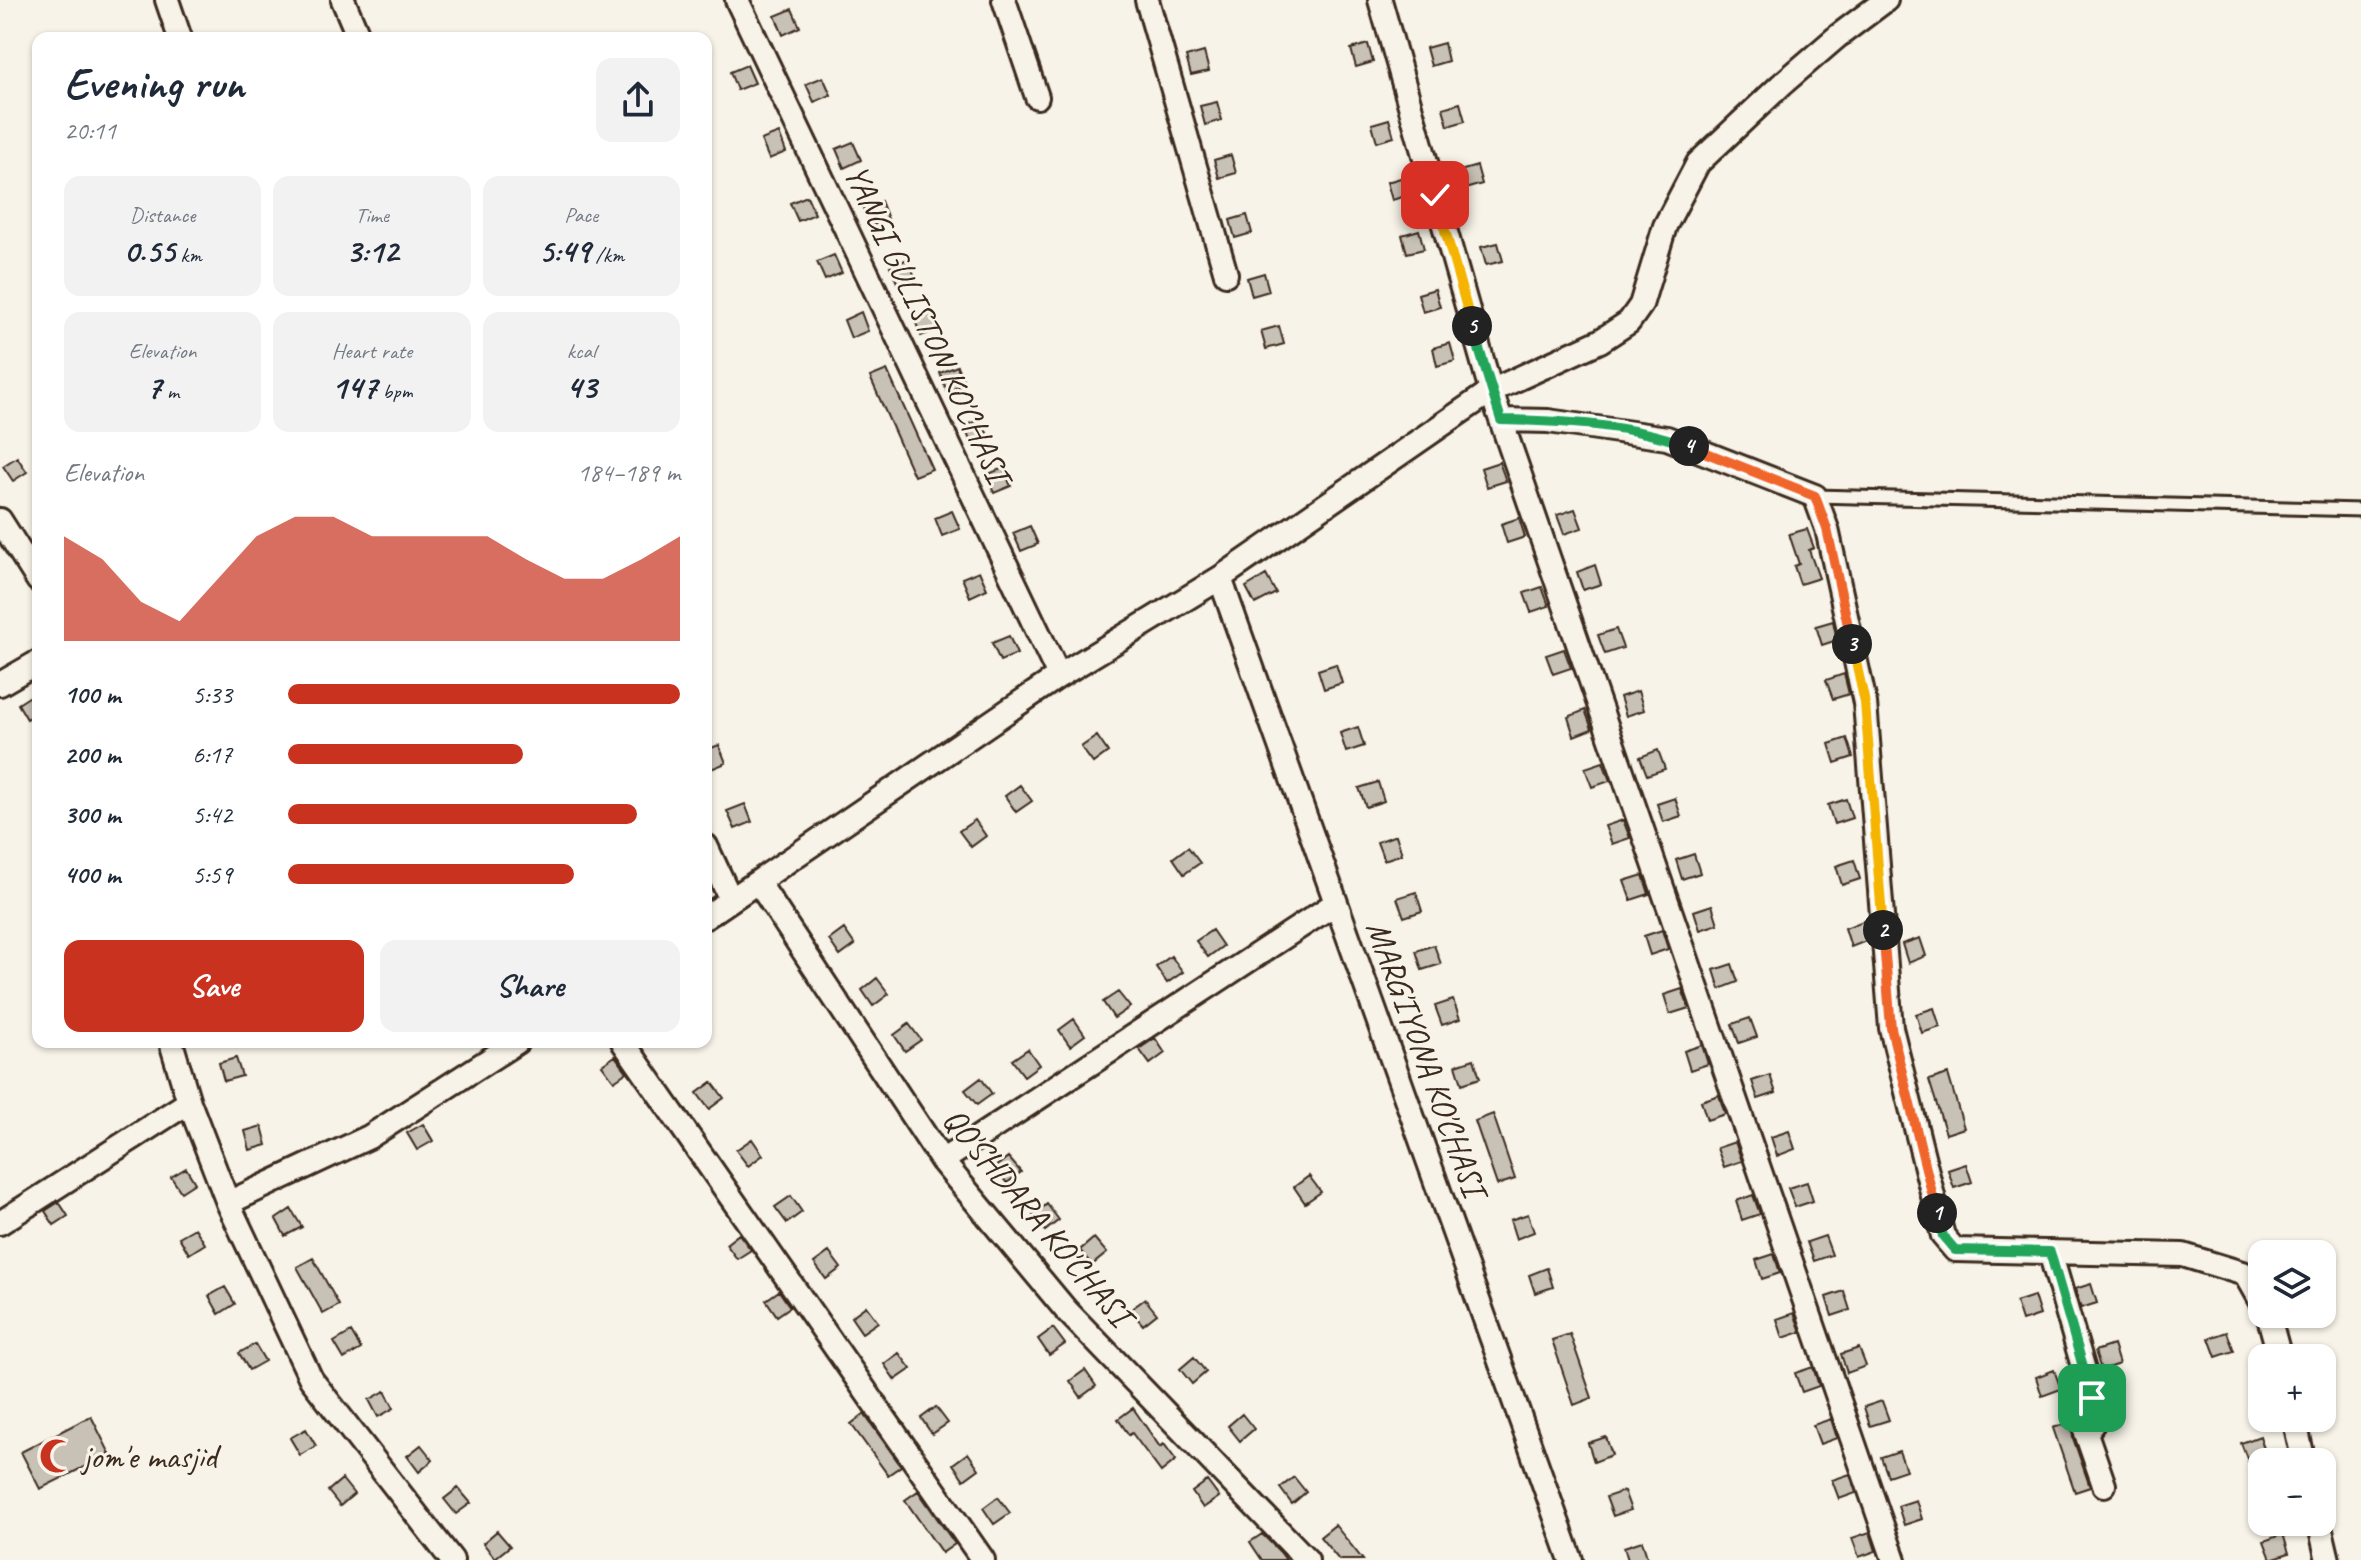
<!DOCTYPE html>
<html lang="en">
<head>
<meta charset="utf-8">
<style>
  body { margin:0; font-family:Caveat,sans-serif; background:#f2f2f3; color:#1f2937; height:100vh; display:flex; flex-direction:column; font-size:30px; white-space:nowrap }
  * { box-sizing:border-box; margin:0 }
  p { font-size:26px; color:#747a83 }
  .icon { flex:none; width:44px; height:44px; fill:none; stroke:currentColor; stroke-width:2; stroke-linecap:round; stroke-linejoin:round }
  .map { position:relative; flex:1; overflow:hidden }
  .details { position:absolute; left:32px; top:32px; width:680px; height:1016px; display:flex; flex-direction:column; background:#fff; border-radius:16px; box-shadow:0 2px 6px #0004 }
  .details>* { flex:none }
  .buttons { position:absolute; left:2248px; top:1240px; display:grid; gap:16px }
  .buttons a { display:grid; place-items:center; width:88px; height:88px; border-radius:16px; background:#fff; box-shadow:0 2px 6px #0004; font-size:40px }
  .pin { position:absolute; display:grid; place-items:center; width:68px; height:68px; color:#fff; margin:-34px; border-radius:16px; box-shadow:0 4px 12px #0006 }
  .km { position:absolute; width:40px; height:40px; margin:-20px; border-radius:50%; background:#222; color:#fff; font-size:22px; line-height:40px; text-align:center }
  .round { display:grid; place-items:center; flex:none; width:84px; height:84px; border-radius:16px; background:#f2f2f3 }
  .overview { display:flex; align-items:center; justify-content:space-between; height:136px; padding:0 32px }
  h1 { font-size:44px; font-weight:700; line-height:60px }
  .stats { display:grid; grid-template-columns:repeat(3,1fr); gap:12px; height:136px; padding:8px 32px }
  .stats div { display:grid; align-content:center; border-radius:16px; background:#f2f2f3; text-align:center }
  .stats b { font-size:34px; font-weight:700 }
  .stats small { font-size:22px; font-weight:400 }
  .stats p { font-size:22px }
  .chart { height:224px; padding:16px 32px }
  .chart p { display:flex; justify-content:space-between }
  .chart svg { width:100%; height:144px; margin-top:8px; fill:#c8321e; opacity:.7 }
  .primary-button { display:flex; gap:16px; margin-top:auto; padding:16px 32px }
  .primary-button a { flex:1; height:92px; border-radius:16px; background:#c8321e; color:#fff; font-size:32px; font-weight:700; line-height:92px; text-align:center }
  .primary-button a+a { background:#f2f2f3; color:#1f2937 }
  ul { padding:0 32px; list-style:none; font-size:26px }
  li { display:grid; grid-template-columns:128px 96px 1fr; align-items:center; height:60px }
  li i { height:20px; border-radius:10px; background:#c8321e }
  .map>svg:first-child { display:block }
  .building { fill:#c8c1b6; stroke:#3b2a1e; stroke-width:2 }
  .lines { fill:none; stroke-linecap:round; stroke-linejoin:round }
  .lane-casing { stroke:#3b2a1e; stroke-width:17 }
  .street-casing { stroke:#3b2a1e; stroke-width:28 }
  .lane { stroke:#f7f3e8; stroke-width:11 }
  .street { stroke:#f7f3e8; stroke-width:22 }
  .split-1-casing { stroke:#fff; stroke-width:16 }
  .split-2-casing { stroke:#fff; stroke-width:16 }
  .split-3-casing { stroke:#fff; stroke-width:16 }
  .split-4-casing { stroke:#fff; stroke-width:16 }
  .split-5-casing { stroke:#fff; stroke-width:16 }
  .split-6-casing { stroke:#fff; stroke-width:16 }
  .split-1 { stroke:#22a559; stroke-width:10 }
  .split-2 { stroke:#f0652b; stroke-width:10 }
  .split-3 { stroke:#f5b400; stroke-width:10 }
  .split-4 { stroke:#f0652b; stroke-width:10 }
  .split-5 { stroke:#22a559; stroke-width:10 }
  .split-6 { stroke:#f5b400; stroke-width:10 }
  .labels { text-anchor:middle; stroke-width:6; stroke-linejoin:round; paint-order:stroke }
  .street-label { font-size:34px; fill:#3b2a1e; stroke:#f7f3e8 }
  .poi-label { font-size:34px; fill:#3b2a1e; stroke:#f7f3e8; text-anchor:start }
</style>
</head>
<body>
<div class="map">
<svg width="2361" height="1560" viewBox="0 0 2361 1560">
  <rect width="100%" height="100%" fill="#f7f3e8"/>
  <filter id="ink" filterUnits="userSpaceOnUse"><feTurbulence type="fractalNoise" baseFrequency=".0125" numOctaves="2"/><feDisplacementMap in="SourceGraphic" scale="16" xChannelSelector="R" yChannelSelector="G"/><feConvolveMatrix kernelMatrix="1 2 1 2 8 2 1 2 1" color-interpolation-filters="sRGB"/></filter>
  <g filter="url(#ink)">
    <!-- building -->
    <path class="building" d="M792 9 800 27 783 35 775 16Z
      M1444 43 1448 61 1431 66 1426 48Z
      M1368 44 1373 62 1356 67 1351 49Z
      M1204 52 1209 71 1191 75 1186 57Z
      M747 65 755 83 737 90 730 72Z
      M823 77 831 95 814 102 806 84Z
      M1217 102 1222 120 1205 125 1200 106Z
      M1460 103 1465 121 1448 126 1443 108Z
      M1389 119 1394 137 1377 142 1372 124Z
      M779 133 786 152 769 159 761 140Z
      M853 142 861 160 844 168 836 149Z
      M1231 155 1236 173 1219 178 1214 160Z
      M1477 166 1482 184 1465 189 1460 171Z
      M1404 177 1409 195 1392 200 1387 182Z
      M807 196 815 214 798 221 790 203Z
      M881 201 888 219 871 226 863 208Z
      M1247 215 1252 233 1235 238 1230 220Z
      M1419 230 1424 249 1407 253 1402 235Z
      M1498 243 1503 261 1486 265 1481 247Z
      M834 255 842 273 825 280 817 262Z
      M908 259 915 277 898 285 890 266Z
      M1264 273 1269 291 1252 296 1247 278Z
      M1435 289 1440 307 1423 312 1418 294Z
      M931 310 939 329 921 336 914 318Z
      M861 312 868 331 851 338 844 320Z
      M1279 326 1284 344 1266 349 1261 331Z
      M1450 343 1455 361 1437 366 1433 348Z
      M957 366 965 384 947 392 940 373Z
      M887 370 932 469 914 476 870 377Z
      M981 419 989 438 972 445 964 426Z
      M17 457 27 472 13 481 3 466Z
      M1499 462 1506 481 1487 487 1481 468Z
      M1003 468 1011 486 994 493 986 475Z
      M1575 509 1582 528 1564 534 1557 515Z
      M952 511 960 529 942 536 935 518Z
      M1519 518 1525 537 1507 543 1501 524Z
      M1030 526 1038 544 1021 551 1013 533Z
      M1807 529 1814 548 1809 550 1819 578 1800 584 1794 566 1799 564 1789 534Z
      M1595 565 1601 584 1583 590 1577 572Z
      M979 571 987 589 970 597 962 578Z
      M1266 575 1276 593 1255 604 1246 587Z
      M1542 587 1549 606 1531 612 1524 593Z
      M1833 621 1837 640 1822 645 1816 626Z
      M1616 629 1623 648 1605 654 1598 635Z
      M1009 636 1017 654 1000 661 992 643Z
      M1564 649 1571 668 1553 674 1546 655Z
      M1336 664 1342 683 1324 689 1318 670Z
      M1844 674 1849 694 1833 699 1826 680Z
      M1638 691 1644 710 1626 716 1620 697Z
      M32 695 38 704V712L27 719 18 704Z
      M1585 710 1592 729 1574 736 1568 717Z
      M1358 727 1364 746 1346 752 1340 733Z
      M1097 736 1108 752 1093 763 1081 747Z
      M1847 738 1853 757 1835 763 1829 744Z
      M719 745 726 763 706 771V750Z
      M1658 750 1665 769 1647 775 1640 757Z
      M1603 762 1610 781 1592 787 1585 768Z
      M1378 782 1384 801 1366 807 1359 788Z
      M1020 785 1032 801 1016 812 1005 796Z
      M1675 798 1681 816 1663 822 1657 804Z
      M1846 799 1852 818 1834 824 1828 805Z
      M745 804 752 822 735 829 727 811Z
      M975 820 986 836 971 847 959 831Z
      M1623 820 1630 838 1612 844 1605 826Z
      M1396 835 1402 854 1384 860 1377 842Z
      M1188 847 1200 863 1184 874 1173 858Z
      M1694 854 1700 873 1682 879 1676 860Z
      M1854 860 1860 879 1842 885 1836 866Z
      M1643 875 1649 894 1631 900 1624 881Z
      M1416 892 1422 911 1404 917 1397 898Z
      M1712 905 1718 924 1700 930 1694 911Z
      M1863 921 1869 940 1851 947 1845 928Z
      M844 929 855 945 840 956 829 940Z
      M1212 930 1223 946 1208 957 1196 941Z
      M1662 930 1668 949 1650 955 1644 936Z
      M1920 938 1926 956 1908 963 1902 944Z
      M1434 945 1441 964 1422 970 1416 951Z
      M1171 956 1183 972 1167 983 1156 967Z
      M1732 964 1738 982 1720 989 1714 970Z
      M877 978 889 994 873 1006 862 990Z
      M1682 989 1689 1008 1670 1014 1664 995Z
      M1118 992 1130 1007 1114 1018 1103 1002Z
      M1453 1000 1460 1019 1442 1025 1435 1006Z
      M1934 1008 1940 1027 1922 1033 1916 1014Z
      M1750 1018 1757 1037 1739 1043 1732 1024Z
      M1074 1019 1085 1035 1070 1046 1059 1030Z
      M909 1024 921 1040 905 1051 894 1035Z
      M1155 1038 1165 1053 1150 1064 1139 1049Z
      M1702 1045 1708 1064 1690 1070 1684 1051Z
      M1028 1049 1039 1065 1024 1076 1012 1060Z
      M615 1056 627 1072 614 1081 602 1065Z
      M236 1058 242 1076 224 1081 219 1063Z
      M1474 1059 1480 1078 1462 1084 1456 1065Z
      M1948 1074 1964 1128 1946 1134 1929 1080Z
      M1770 1075 1776 1093 1758 1099 1752 1081Z
      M981 1078 992 1094 977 1105 965 1090Z
      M712 1082 724 1098 709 1109 697 1093Z
      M1719 1095 1725 1114 1707 1120 1701 1101Z
      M1493 1114 1515 1179 1497 1185 1475 1121Z
      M423 1124 433 1141 417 1150 407 1133Z
      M262 1126 267 1145 250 1150 245 1131Z
      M1789 1131 1795 1149 1777 1156 1771 1137Z
      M752 1139 763 1155 748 1166 736 1150Z
      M1735 1142 1742 1161 1724 1167 1717 1148Z
      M1008 1157 1021 1172 1007 1183 994 1168Z
      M1966 1164 1972 1182 1954 1188 1948 1170Z
      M186 1168 195 1183 181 1192 171 1177Z
      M1309 1176 1321 1192 1305 1203 1294 1187Z
      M1807 1182 1813 1201 1795 1207 1788 1188Z
      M1753 1195 1760 1214 1742 1220 1736 1201Z
      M791 1196 802 1212 787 1223 775 1207Z
      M59 1202 68 1216 54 1225 45 1211Z
      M1047 1204 1059 1220 1045 1231 1033 1216Z
      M291 1209 302 1227 285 1236 276 1219Z
      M1528 1214 1534 1232 1516 1239 1510 1220Z
      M195 1228 205 1244 189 1254 179 1237Z
      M739 1234 751 1250 737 1259 726 1244Z
      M1825 1236 1832 1255 1814 1261 1807 1242Z
      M1094 1238 1107 1253 1092 1265 1080 1250Z
      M829 1252 841 1268 826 1279 814 1263Z
      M1774 1254 1780 1273 1762 1279 1756 1260Z
      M313 1258 339 1305 323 1314 297 1267Z
      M1547 1268 1553 1287 1535 1293 1529 1275Z
      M2091 1284 2097 1303 2081 1308 2075 1289Z
      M225 1287 235 1304 219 1314 209 1296Z
      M779 1291 790 1307 777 1316 766 1300Z
      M1844 1291 1850 1310 1832 1316 1826 1297Z
      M2034 1296 2040 1315 2022 1321 2016 1302Z
      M1145 1299 1157 1314 1143 1325 1130 1310Z
      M866 1306 878 1322 862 1333 851 1317Z
      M1794 1313 1801 1332 1783 1338 1777 1319Z
      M1053 1328 1065 1344 1049 1355 1038 1339Z
      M351 1332 361 1349 344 1359 334 1342Z
      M2227 1332 2234 1351 2216 1357 2209 1338Z
      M1570 1334 1592 1398 1574 1405 1552 1340Z
      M255 1344 265 1361 249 1370 239 1353Z
      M2113 1345 2119 1364 2101 1370 2095 1351Z
      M1859 1348 1866 1366 1847 1373 1841 1354Z
      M899 1353 911 1369 895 1380 884 1364Z
      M1194 1357 1206 1372 1192 1384 1180 1369Z
      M1813 1367 1819 1386 1802 1392 1795 1373Z
      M1085 1370 1096 1386 1081 1397 1070 1381Z
      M2054 1370 2061 1389 2042 1396 2036 1377Z
      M385 1391 394 1408 378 1417 369 1400Z
      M1882 1401 1889 1420 1870 1426 1864 1407Z
      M936 1407 948 1423 932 1434 921 1418Z
      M1133 1408 1160 1447 1164 1444 1176 1460 1161 1472 1132 1433 1129 1435 1118 1419Z
      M864 1414 901 1466 888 1475 851 1424Z
      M1242 1414 1254 1429 1240 1441 1228 1426Z
      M91 1416 110 1454 40 1489 21 1452Z
      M1831 1419 1837 1438 1820 1444 1813 1425Z
      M2071 1422 2073 1438 2090 1487 2075 1492 2053 1428Z
      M306 1429 316 1446 300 1455 290 1438Z
      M2260 1436 2266 1455 2248 1461 2241 1443Z
      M1606 1437 1612 1455 1594 1462 1588 1443Z
      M421 1445 433 1460 419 1472 407 1456Z
      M1899 1451 1906 1470 1888 1476 1881 1457Z
      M968 1453 979 1469 964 1480 953 1464Z
      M1850 1474 1856 1493 1839 1499 1832 1480Z
      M1294 1477 1306 1492 1292 1504 1280 1488Z
      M342 1479 354 1494 340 1506 328 1491Z
      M1207 1481 1219 1497 1203 1508 1192 1492Z
      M458 1488 471 1503 456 1514 444 1499Z
      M918 1491 955 1544 942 1553 905 1500Z
      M1624 1491 1631 1510 1613 1516 1606 1497Z
      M998 1497 1010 1513 994 1524 983 1508Z
      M1916 1500 1922 1519 1904 1525 1898 1506Z
      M1335 1525 1363 1560H1339L1320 1537Z
      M497 1531 510 1546 495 1558 483 1543Z
      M1870 1532 1876 1551 1859 1557 1852 1538Z
      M1262 1534 1280 1552 1286 1560H1262L1250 1542Z
      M2283 1534 2289 1553 2271 1559 2264 1541Z
      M1642 1541 1648 1560H1628L1624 1547Z"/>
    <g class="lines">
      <!-- lane casing -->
      <g class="lane-casing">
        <path id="lane" d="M1815 496 2361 510"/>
      </g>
      <!-- street casing -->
      <g class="street-casing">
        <path id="street" d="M167 0 180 38
          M343 0 359 38
          M737 0 1059 676
          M1004 0 1037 97
          M1147 0 1226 274
          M1380 0 1491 391 1894 1560
          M1501 420 1548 421 1667 438 1815 496 1827 529 1865 703 1891 1028 1943 1236 1955 1250 2183 1255 2245 1274 2262 1304
          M0 520 38 580
          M1220 578 1571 1560
          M0 684 38 662
          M706 846 731 900
          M758 882 942 1161 1066 1310 1307 1560
          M706 917 1059 676 1220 578 1491 391 1600 341 1629 322 1641 305 1665 226 1698 163 1781 85 1838 36 1886 0
          M171 1042 189 1102 228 1203 311 1379 452 1560
          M623 1042 983 1560
          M942 1161 1336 903
          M228 1203 369 1137 517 1042
          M0 1223 189 1102
          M2050 1252 2092 1398 2096 1419 2086 1433 2104 1485
          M2268 1314 2280 1358
          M2294 1418 2304 1462
          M2319 1522 2328 1560"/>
      </g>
      <!-- lane -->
      <use href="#lane" class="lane"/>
      <!-- street -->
      <use href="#street" class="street"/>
    </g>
  </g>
  <g class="lines" filter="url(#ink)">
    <!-- split-1 casing -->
    <g class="split-1-casing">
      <path id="split-1" d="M1937 1213 1943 1236 1955 1250 2050 1252 2092 1398"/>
    </g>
    <!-- split-2 casing -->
    <g class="split-2-casing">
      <path id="split-2" d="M1883 930 1891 1028 1937 1213"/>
    </g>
    <!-- split-3 casing -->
    <g class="split-3-casing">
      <path id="split-3" d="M1852 644 1865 703 1883 930"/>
    </g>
    <!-- split-4 casing -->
    <g class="split-4-casing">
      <path id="split-4" d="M1689 446 1815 496 1827 529 1852 644"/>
    </g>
    <!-- split-5 casing -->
    <g class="split-5-casing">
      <path id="split-5" d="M1472 326 1501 420C1562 421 1631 424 1689 446"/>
    </g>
    <!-- split-6 casing -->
    <g class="split-6-casing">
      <path id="split-6" d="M1435 195 1472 326"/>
    </g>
    <!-- split-1 -->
    <use href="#split-1" class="split-1"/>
    <!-- split-2 -->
    <use href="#split-2" class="split-2"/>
    <!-- split-3 -->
    <use href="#split-3" class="split-3"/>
    <!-- split-4 -->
    <use href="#split-4" class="split-4"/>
    <!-- split-5 -->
    <use href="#split-5" class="split-5"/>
    <!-- split-6 -->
    <use href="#split-6" class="split-6"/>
  </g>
  <!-- icons -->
  <defs>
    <g id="mosque-bare" transform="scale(2.76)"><path d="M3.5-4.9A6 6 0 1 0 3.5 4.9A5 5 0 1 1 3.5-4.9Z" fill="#c8321e" stroke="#f7f3e8" stroke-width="2.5" paint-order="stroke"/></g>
  </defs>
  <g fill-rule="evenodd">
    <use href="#mosque-bare" x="57" y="1456"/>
  </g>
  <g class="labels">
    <!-- street labels -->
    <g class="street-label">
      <text transform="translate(928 323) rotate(65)" y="12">YANGI GULISTON KO'CHASI</text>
      <text transform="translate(1427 1058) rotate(70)" y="12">MARG'IYONA KO'CHASI</text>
      <text transform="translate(1038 1216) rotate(50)" y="12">QO'SHDARA KO'CHASI</text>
    </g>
    <!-- poi labels -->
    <g class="poi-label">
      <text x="83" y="1468">jom'e masjid</text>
    </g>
  </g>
</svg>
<div class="buttons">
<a><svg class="icon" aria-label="layers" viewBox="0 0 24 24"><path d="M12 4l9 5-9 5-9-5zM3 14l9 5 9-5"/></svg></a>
<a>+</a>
<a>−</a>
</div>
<div class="pin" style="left:2092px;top:1398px;background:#1e9e55"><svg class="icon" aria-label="arrive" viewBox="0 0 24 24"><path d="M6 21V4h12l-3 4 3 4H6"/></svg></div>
<div class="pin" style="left:1435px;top:195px;background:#d93025"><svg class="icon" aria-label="check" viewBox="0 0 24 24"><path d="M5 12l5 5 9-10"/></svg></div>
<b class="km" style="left:1937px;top:1213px">1</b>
<b class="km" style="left:1883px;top:930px">2</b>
<b class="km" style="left:1852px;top:644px">3</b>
<b class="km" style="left:1689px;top:446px">4</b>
<b class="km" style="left:1472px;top:326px">5</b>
<section class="details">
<div class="overview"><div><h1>Evening run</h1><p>20:11</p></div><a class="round"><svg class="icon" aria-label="share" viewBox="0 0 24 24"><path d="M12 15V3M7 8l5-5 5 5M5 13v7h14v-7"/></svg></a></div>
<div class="stats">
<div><p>Distance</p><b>0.55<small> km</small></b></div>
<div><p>Time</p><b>3:12</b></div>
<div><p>Pace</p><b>5:49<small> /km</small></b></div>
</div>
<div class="stats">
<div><p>Elevation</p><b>7<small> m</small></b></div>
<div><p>Heart rate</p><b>147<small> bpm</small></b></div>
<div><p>kcal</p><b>43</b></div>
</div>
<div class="chart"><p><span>Elevation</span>184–189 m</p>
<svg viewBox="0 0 160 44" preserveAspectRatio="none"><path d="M0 44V12L10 19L20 32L30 38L40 25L50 12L60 6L70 6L80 12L90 12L100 12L110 12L120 19L130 25L140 25L150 19L160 12V44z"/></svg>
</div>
<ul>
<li><b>100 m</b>5:33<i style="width:100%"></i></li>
<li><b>200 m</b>6:17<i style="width:60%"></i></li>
<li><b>300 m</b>5:42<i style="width:89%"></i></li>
<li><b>400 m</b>5:59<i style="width:73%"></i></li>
</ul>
<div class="primary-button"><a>Save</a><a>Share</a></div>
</section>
</div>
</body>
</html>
